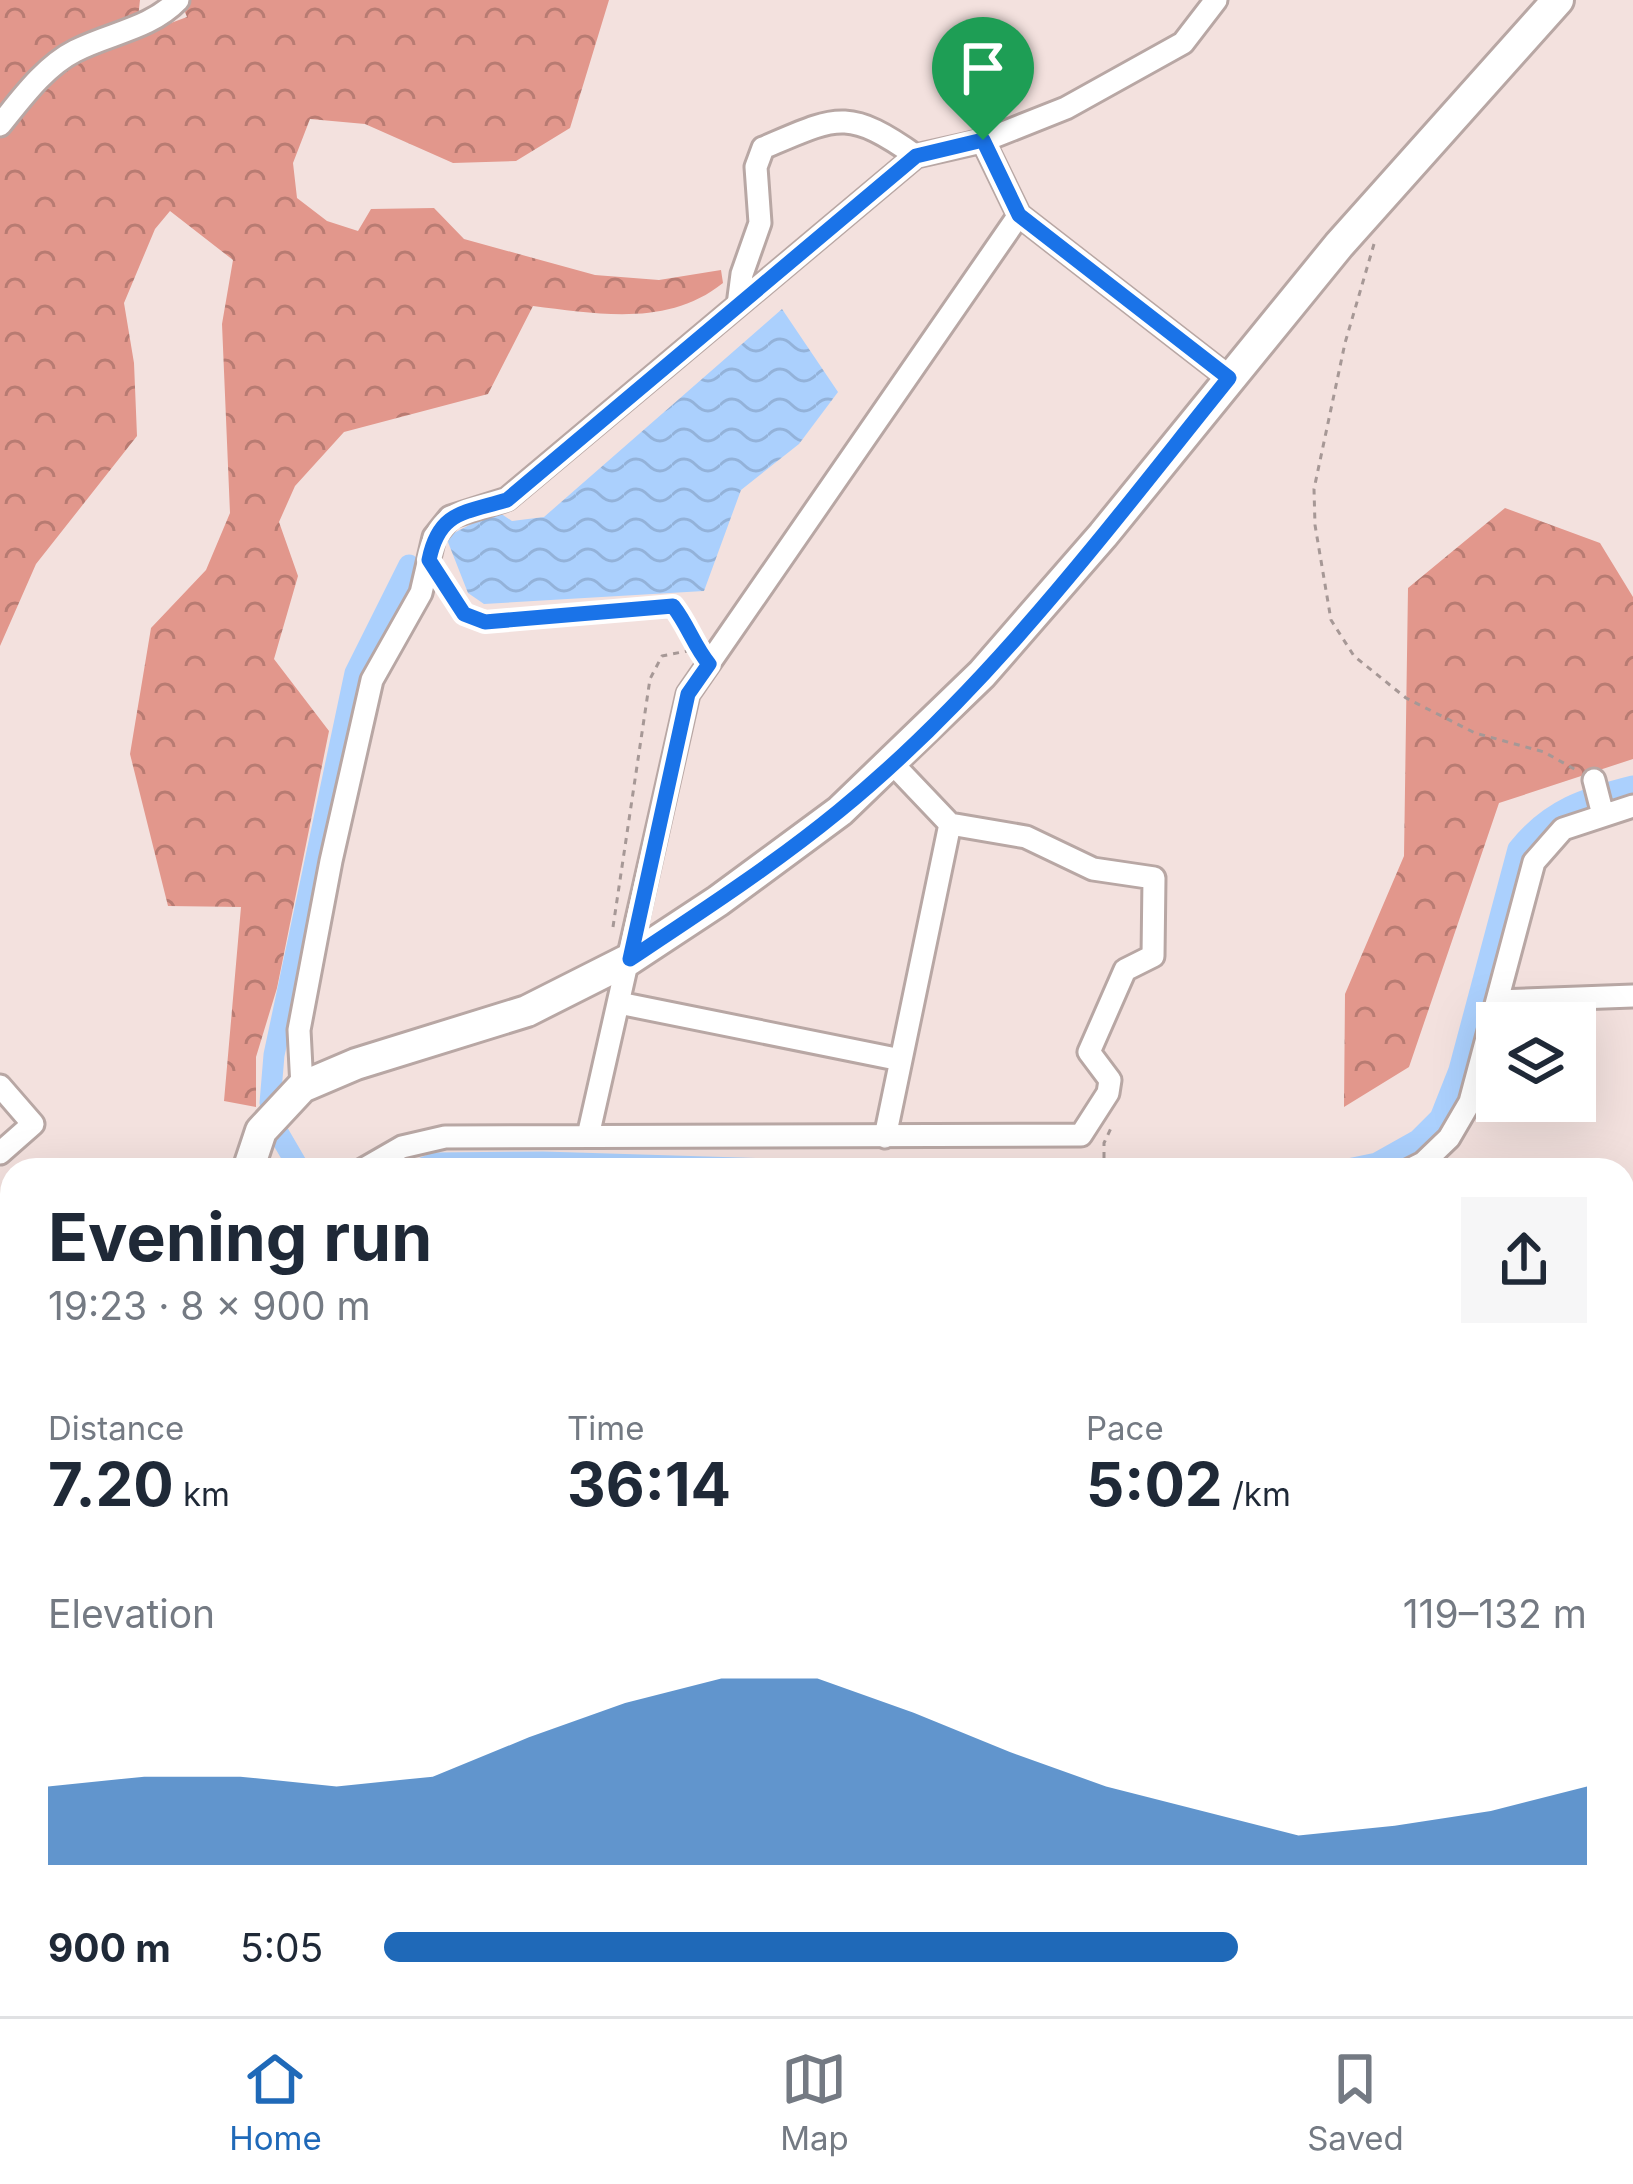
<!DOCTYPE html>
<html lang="en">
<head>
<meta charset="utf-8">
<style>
  body { margin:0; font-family:Inter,sans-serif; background:#f6f6f7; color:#1f2937; height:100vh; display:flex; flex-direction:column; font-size:45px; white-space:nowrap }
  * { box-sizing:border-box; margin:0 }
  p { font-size:39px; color:#747a83 }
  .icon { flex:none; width:66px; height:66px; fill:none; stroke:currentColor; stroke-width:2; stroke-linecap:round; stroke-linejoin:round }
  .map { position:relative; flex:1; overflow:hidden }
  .drawer { position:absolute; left:0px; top:1158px; width:1635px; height:858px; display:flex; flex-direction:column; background:#fff; border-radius:36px 36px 0 0; box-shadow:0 12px 48px #0002 }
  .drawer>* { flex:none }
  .tools { position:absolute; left:1476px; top:1002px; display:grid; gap:24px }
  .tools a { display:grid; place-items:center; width:120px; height:120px; border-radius:0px; background:#fff; box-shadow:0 12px 48px #0002; font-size:60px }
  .pin { position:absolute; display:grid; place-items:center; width:102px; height:102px; color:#fff; margin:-123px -51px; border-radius:50% 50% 50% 0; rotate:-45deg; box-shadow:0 0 12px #0007 }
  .pin .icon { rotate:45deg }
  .round { display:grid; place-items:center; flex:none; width:126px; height:126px; border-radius:0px; background:#f6f6f7 }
  .head { display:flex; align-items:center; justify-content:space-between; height:204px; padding:0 48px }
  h1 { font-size:66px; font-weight:700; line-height:90px }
  .stats { display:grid; grid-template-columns:repeat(3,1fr); gap:18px; height:204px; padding:12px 48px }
  .stats div { display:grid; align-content:center }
  .stats b { font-size:60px; font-weight:700 }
  .stats small { font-size:33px; font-weight:400 }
  .stats p { font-size:33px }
  .chart { height:336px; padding:24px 48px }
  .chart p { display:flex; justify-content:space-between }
  .chart svg { width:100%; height:216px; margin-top:12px; fill:#1f69b8; opacity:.7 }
  ul { padding:0 48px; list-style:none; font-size:39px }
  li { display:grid; grid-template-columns:192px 144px 1fr; align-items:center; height:90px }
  li i { height:30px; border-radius:15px; background:#1f69b8 }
  .dock { display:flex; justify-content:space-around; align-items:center; height:168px; border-top:3px solid #e0e1e3; background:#fff; font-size:33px; color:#747a83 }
  .dock a { display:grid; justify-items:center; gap:6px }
  .dock .selected { color:#1f69b8 }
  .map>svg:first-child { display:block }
  .forest { fill:url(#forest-crowns) }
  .water { fill:url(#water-waves) }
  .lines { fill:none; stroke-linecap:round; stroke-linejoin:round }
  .canal { stroke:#abd0fd; stroke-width:21 }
  .river { stroke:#abd0fd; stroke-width:33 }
  .lane-casing { stroke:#b8a7a4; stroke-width:16 }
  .street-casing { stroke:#b8a7a4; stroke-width:27 }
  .secondary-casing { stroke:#b8a7a4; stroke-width:36 }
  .path { stroke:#a69896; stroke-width:3; stroke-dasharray:6 6; stroke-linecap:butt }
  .lane { stroke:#fff; stroke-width:10 }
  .street { stroke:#fff; stroke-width:21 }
  .secondary { stroke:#fff; stroke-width:30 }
  .route-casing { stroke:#fff; stroke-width:24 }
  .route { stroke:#1a73e8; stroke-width:15 }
</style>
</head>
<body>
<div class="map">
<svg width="1633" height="2016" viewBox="0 0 1633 2016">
  <defs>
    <pattern id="forest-crowns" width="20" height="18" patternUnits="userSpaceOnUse" patternTransform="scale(3)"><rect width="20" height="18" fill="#e2978c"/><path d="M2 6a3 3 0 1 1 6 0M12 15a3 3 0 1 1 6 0" fill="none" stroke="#b87b72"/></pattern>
    <pattern id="water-waves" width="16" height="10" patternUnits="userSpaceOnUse" patternTransform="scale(3)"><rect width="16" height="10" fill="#abd0fd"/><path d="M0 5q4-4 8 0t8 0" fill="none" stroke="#93b2d9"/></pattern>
  </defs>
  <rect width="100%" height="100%" fill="#f3e1de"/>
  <!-- forest -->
  <path class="forest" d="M0 0H140L136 36 187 17 180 0H609L570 128 516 161 453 163 365 124 310 119 293 163 297 198 327 221 358 231 371 209 434 208 464 239 595 275 659 280 721 270 723 283C668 327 599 314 533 306L488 394 344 432 295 486 279 522 298 576 274 659 329 731 277 988 256 1057V1107L224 1101 241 907 168 906 130 754 151 628 206 570 230 513 222 324 233 260 170 211 155 229 124 303 134 363 137 436 36 564 0 646Z
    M1505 508 1600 543 1633 597V759L1499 803 1409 1067 1344 1107 1345 994 1404 856 1408 588Z
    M1009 2004H1216L1218 2007 1206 2016H986Z"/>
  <!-- water -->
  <path class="water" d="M782 309 838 392 799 444 741 490 704 591 484 604 468 593 446 537 497 511 512 521 544 517Z"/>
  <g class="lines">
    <!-- canal -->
    <path class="canal" d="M270 1103 274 1055 355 673 409 565
      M279 1134 300 1170
      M417 1170 435 1163 543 1162 808 1170
      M1278 1170 1348 1169 1377 1163 1418 1140 1440 1118 1459 1070 1518 849C1550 809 1585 798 1633 786
      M0 1455 12 1446"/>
    <!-- river -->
    <path class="river" d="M1623 1206 1633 1205"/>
    <!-- lane casing -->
    <g class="lane-casing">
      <path id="lane" d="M1519 2004 1526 2016"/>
    </g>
    <!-- street casing -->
    <g class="street-casing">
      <path id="street" d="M0 125C21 99 45 66 75 51 110 33 150 29 178 0
        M983 141 1019 215 1229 378
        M738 305 742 274 760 223 756 167 763 148C836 117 847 107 916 156
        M1594 780 1603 815
        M1497 1001 1633 996
        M619 1003 901 1060
        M0 1086 33 1124 0 1153
        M302 1087 299 1030 331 861 372 680 421 593 434 537 450 517 507 499 916 156 983 141 1066 108 1183 43 1216 0
        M588 1136 688 694 1019 215
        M885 1137 950 824
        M362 1170 402 1147 445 1137 1081 1135 1108 1093 1110 1080 1089 1052 1125 970 1153 956 1154 878 1093 869 1026 837 950 824 892 763
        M1409 1170 1423 1163 1449 1138 1470 1102 1534 862 1563 829 1633 806
        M1623 1225 1633 1224
        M0 1429 12 1420
        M0 1477 12 1468
        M1623 1772 1633 1791
        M902 2004 907 2016
        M1238 2004 1244 2016
        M1452 2004 1458 2016
        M944 2016 968 2004"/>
    </g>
    <!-- secondary casing -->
    <g class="secondary-casing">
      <path id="secondary" d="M248 1170 261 1131 302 1087 356 1064 527 1011 630 959 718 901 840 811 982 674 1103 535 1339 245 1558 0
        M1623 1422 1633 1420
        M0 1595 12 1589
        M0 1920 12 1931
        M113 2004 136 2016"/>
    </g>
    <!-- path -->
    <path class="path" d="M1374 244 1345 343 1314 489 1315 525 1331 620 1354 656 1406 698 1475 733 1544 752 1576 770
      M445 584 464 614 485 622 673 606 690 627 695 643
      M613 927 650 679 662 656 692 650
      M1104 1170V1143L1112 1126"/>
    <!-- lane -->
    <use href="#lane" class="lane"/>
    <!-- street -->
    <use href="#street" class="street"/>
    <!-- secondary -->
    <use href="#secondary" class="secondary"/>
  </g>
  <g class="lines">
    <!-- route casing -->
    <g class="route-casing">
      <path id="route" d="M983 140 1019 215 1229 378C1108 528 989 689 839 811 773 865 701 912 630 959L688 694 709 664C694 646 688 625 673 606L485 622 464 614 429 560C439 511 464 513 507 500L916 156Z"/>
    </g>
    <!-- route -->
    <use href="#route" class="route"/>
  </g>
</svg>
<div class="tools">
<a><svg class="icon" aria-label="layers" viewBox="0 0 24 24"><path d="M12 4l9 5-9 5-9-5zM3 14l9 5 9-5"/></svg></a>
</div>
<div class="pin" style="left:983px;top:140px;background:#1e9e55"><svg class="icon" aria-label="arrive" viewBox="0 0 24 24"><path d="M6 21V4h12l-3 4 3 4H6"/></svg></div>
<section class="drawer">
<div class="head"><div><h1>Evening run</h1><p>19:23 · 8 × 900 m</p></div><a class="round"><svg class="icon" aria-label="share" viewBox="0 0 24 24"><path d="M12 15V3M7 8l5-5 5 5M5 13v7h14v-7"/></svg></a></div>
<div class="stats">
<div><p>Distance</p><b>7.20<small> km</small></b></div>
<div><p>Time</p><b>36:14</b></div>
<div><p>Pace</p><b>5:02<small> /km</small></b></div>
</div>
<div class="chart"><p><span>Elevation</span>119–132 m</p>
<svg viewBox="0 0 160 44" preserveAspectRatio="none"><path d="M0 44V28L10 26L20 26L30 28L40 26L50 18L60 11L70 6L80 6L90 13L100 21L110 28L120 33L130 38L140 36L150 33L160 28V44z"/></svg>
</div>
<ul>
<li><b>900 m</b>5:05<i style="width:71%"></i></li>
</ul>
</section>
</div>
<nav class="dock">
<a class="selected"><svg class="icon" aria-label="home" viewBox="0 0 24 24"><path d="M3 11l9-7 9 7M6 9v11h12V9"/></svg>Home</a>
<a><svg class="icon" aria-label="map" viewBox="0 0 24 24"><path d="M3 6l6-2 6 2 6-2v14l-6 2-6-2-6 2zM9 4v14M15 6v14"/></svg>Map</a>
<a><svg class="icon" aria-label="saved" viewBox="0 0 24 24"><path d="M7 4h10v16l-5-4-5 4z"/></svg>Saved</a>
</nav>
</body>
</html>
